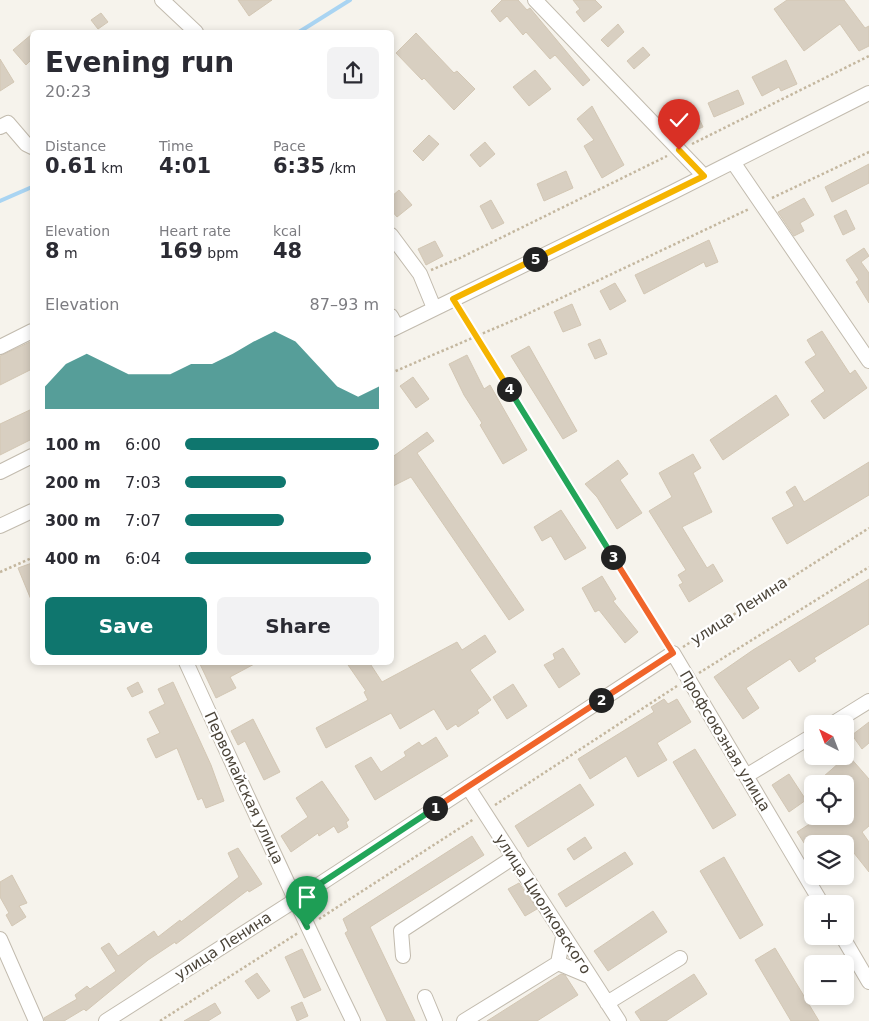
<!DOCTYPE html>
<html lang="en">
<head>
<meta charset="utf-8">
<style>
  body { margin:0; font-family:"DejaVu Sans",sans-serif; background:#f2f2f3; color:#2b2b33; height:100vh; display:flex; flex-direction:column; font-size:19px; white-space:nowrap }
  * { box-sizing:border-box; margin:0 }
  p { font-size:16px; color:#7c7c81 }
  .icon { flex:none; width:28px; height:28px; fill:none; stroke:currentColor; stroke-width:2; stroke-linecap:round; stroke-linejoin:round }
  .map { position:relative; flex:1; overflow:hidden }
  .sheet { position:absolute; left:30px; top:30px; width:364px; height:635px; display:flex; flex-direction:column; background:#fff; border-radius:8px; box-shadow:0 2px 8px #0003 }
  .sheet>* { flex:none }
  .needle { width:32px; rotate:318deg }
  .controls { position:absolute; left:804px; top:715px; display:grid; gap:10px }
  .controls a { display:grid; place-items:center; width:50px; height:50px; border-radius:8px; background:#fff; box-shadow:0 2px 8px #0003; font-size:25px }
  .pin { position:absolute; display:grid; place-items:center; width:42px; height:42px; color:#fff; margin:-51px -21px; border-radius:50% 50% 50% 0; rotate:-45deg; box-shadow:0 0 5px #0007 }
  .pin .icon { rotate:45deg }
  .km { position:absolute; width:25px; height:25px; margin:-12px; border-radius:50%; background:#222; color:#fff; font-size:14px; line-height:25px; text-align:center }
  .round { display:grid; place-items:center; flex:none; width:52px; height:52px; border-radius:8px; background:#f2f2f3 }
  .summary { display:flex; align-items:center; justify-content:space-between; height:85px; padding:0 15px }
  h1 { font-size:28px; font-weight:700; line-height:38px }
  .metrics { display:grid; grid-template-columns:repeat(3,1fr); gap:8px; height:85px; padding:5px 15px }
  .metrics div { display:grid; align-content:center }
  .metrics b { font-size:21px; font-weight:700 }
  .metrics small { font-size:14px; font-weight:400 }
  .metrics p { font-size:14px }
  .chart { height:140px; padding:10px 15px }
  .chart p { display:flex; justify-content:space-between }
  .chart svg { width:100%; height:90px; margin-top:5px; fill:#0f766e; opacity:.7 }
  .cta { display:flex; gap:10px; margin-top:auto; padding:10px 15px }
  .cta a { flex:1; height:58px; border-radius:8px; background:#0f766e; color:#fff; font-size:20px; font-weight:700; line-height:58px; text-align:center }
  .cta a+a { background:#f2f2f3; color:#2b2b33 }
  ul { padding:0 15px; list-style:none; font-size:16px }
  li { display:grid; grid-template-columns:80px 60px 1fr; align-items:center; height:38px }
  li i { height:12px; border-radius:6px; background:#0f766e }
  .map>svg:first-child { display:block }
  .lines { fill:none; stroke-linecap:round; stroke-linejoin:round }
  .stream { stroke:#a9d4f2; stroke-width:4 }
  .building { fill:#d8cfc1; stroke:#d3c7b4 }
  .minor-casing { stroke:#c2bbae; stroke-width:16 }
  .path { stroke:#c4b79f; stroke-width:2.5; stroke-dasharray:2.5 2.5; stroke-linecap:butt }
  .minor { stroke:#fff; stroke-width:14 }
  .split-1-casing { stroke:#fff; stroke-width:10 }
  .split-2-casing { stroke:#fff; stroke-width:10 }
  .split-3-casing { stroke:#fff; stroke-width:10 }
  .split-4-casing { stroke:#fff; stroke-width:10 }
  .split-5-casing { stroke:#fff; stroke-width:10 }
  .split-6-casing { stroke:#fff; stroke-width:10 }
  .split-1 { stroke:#22a559; stroke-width:6 }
  .split-2 { stroke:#f0652b; stroke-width:6 }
  .split-3 { stroke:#f0652b; stroke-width:6 }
  .split-4 { stroke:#22a559; stroke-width:6 }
  .split-5 { stroke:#f5b400; stroke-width:6 }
  .split-6 { stroke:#f5b400; stroke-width:6 }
  .labels { text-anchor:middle; stroke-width:4.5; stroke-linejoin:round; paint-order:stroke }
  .street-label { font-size:15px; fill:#4b4439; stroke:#fff }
</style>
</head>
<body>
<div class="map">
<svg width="869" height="1021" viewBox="0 0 869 1021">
  <rect width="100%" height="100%" fill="#f6f3ec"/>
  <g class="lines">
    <!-- stream -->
    <path class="stream" d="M299 32 350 0
      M0 201 32 187"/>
  </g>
  <!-- building -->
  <path class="building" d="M238 0H272L249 16Z
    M502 0H518L527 10 530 8 590 80 583 86 555 55 550 59 526 32 523 35 507 16 500 22 491 11Z
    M573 0H595L602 7 584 22 576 12 580 9Z
    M787 0H844L865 28 869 26V46L859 51 840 24 804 51 774 9Z
    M101 13 108 22 98 29 91 20Z
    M618 24 624 32 608 47 601 40Z
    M416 33 454 73 457 71 475 89 454 110 424 78 422 80 396 53Z
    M32 34V59L26 65 13 50Z
    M643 47 650 55 634 69 627 61Z
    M0 59 14 82 0 91Z
    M786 60 797 84 781 91 779 87 762 96 752 77Z
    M535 70 551 89 529 106 513 87Z
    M738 90 744 104 714 117 708 103Z
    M592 106 624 165 602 178 584 146 594 140 577 119Z
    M697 114 703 127 679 137 673 131 671 126Z
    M429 135 439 144 423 161 413 151Z
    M485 142 495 154 480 167 470 155Z
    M869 164V183L832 202 825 187Z
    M566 171 573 188 544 201 537 184Z
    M399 190 412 205 397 217 391 210V197Z
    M804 198 814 215 800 223 804 231 794 236 778 212Z
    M491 200 504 223 492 229 480 206Z
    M846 210 855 229 843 235 834 216Z
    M709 240 718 262 706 267 704 262 644 294 635 275Z
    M435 241 443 256 426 265 418 249Z
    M864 248 869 256 861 262 869 273V303L856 282 859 280 846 260Z
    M615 283 626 301 610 310 600 291Z
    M572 304 581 325 563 332 554 312Z
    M822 331 850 374 855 370 867 388 824 419 811 401 825 391 805 362 816 355 807 340Z
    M600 339 607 354 595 359 588 344Z
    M32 341V369L0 385V356Z
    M529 346 577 431 563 439 511 356Z
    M467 355 484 389 490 385 527 450 503 464 480 425 482 423 464 395 449 364Z
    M413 377 429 399 416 408 400 386Z
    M776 395 789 415 723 460 710 440Z
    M32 409V439L0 455V424Z
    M427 432 434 441 417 453 524 610 509 620 411 477 391 487V458Z
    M693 454 701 468 693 473 712 512 682 527 707 568 713 564 723 581 689 602 679 585 683 583 678 575 686 570 649 511 672 497 659 473Z
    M618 460 628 474 620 480 642 513 617 529 597 497 585 484Z
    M869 462V495L787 544 772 518 794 506 786 492 795 486 804 502Z
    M561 510 586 548 565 560 551 536 542 541 534 527Z
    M32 563V602L18 568Z
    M602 576 616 599 613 601 638 632 625 643 599 610 595 612 582 588Z
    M869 579V624L814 658 816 661 799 672 790 659 746 688 759 708 743 719 714 677 753 650Z
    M485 635 496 652 470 670 491 700 477 710 479 713 458 727 456 724 447 730 434 709 400 729 391 713 326 748 316 728 368 700 364 692 366 691 346 662H369L382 682 457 642 462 650Z
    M563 648 580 674 559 688 544 665 555 659 553 654Z
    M199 662H258L230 677 236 688 216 698Z
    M138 682 143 692 132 697 127 688Z
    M173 682 211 765 224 801 206 808 202 798 198 800 177 748 156 758 147 739 160 733 149 712 165 704 158 689Z
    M513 684 527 706 507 719 493 697Z
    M664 699 668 704 677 699 691 722 657 743 667 760 638 777 626 756 590 779 578 759 654 712 651 707Z
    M253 719 280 772 264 780 245 741 238 745 231 731Z
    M869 722V743L862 749 852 735Z
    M436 737 448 756 375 800 355 766 371 757 381 772 406 756 404 752 419 742 422 746Z
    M695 749 736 815 713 829 673 762Z
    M848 755 869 779V826L862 832 869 842V872L850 848 845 851V844H810L806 846 797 832 822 816H845V784H815Z
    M789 774 806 800 789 812 772 785Z
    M322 781 349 820 346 822 348 827 338 833 334 826 319 836 318 833 291 852 281 836 308 817 296 798Z
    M580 784 594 805 528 847 515 826Z
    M472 836 484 855 370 927 415 1021H387L345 933 348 931 343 919Z
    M585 837 592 848 574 860 567 849Z
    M238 848 262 884 249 892 248 890 176 944 175 942 148 960 86 1011 84 1009 64 1021H45L44 1018 77 999 75 995 87 986 90 989 116 971 101 948 109 943 118 956 154 931 158 937 180 920 181 922 239 877 228 853Z
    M625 852 633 864 566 907 558 894Z
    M724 857 763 925 740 939 700 871Z
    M12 875 27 903 19 906 26 917 12 926 6 915 9 913 0 897V882Z
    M519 883 537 909 525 916 508 889Z
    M653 911 667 932 608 971 594 951Z
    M775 948 819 1021H791L755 960Z
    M302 949 321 990 304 998 285 957Z
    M257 973 270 991 258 999 245 981Z
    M561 974 565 975 578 995 537 1021H487Z
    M694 974 707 994 666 1021H641L635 1012Z
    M302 1002 308 1016 297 1021 291 1007Z
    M215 1003 221 1013 208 1021H184Z"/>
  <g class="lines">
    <!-- minor casing -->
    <g class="minor-casing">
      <path id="minor" d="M162 0 196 32
        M535 0 704 176
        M0 127 8 123 26 144 32 147
        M733 162 869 361
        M391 235 420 274 434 308
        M391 316 397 327
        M391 330 673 192 869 93
        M0 347 32 331
        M0 472 32 456
        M0 526 32 511
        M186 662C241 782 295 902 353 1021
        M832 724 869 701
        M746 776 812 736
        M468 787 619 1021
        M842 936 869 982
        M0 939 36 1021
        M403 956 401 931 514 857
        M558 963 589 976
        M425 997 435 1021
        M607 1003 680 958
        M106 1021 294 901 673 653 822 904
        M464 1021 558 963 563 937"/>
    </g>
    <!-- path -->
    <path class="path" d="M692 144 869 56
      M772 198 869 152
      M431 270 460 258 667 156
      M460 310 667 644
      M391 373 521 317 749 209
      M0 572 32 558
      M683 647 869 528
      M699 673 869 567
      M495 805 677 686
      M319 919 474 819
      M160 1021 298 933"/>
    <!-- minor -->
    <use href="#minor" class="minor"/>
  </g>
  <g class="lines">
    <!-- split-1 casing -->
    <g class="split-1-casing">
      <path id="split-1" d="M307 927 294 901 435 808"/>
    </g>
    <!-- split-2 casing -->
    <g class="split-2-casing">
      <path id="split-2" d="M435 808 601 700"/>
    </g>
    <!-- split-3 casing -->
    <g class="split-3-casing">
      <path id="split-3" d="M601 700 673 653 613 557"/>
    </g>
    <!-- split-4 casing -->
    <g class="split-4-casing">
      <path id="split-4" d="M509 389 613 557"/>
    </g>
    <!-- split-5 casing -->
    <g class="split-5-casing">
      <path id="split-5" d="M509 389 453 299 535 259"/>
    </g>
    <!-- split-6 casing -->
    <g class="split-6-casing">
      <path id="split-6" d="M535 259 704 176 679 150"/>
    </g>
    <!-- split-1 -->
    <use href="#split-1" class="split-1"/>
    <!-- split-2 -->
    <use href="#split-2" class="split-2"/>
    <!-- split-3 -->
    <use href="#split-3" class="split-3"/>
    <!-- split-4 -->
    <use href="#split-4" class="split-4"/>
    <!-- split-5 -->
    <use href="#split-5" class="split-5"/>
    <!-- split-6 -->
    <use href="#split-6" class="split-6"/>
  </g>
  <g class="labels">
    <!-- street labels -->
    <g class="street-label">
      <text transform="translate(739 611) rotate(-33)" y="5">улица Ленина</text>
      <text transform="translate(725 741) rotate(59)" y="5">Профсоюзная улица</text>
      <text transform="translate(244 788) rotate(65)" y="5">Первомайская улица</text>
      <text transform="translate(543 904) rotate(57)" y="5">улица Циолковского</text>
      <text transform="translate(223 946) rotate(-33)" y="5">улица Ленина</text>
    </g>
  </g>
</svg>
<div class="controls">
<a><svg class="needle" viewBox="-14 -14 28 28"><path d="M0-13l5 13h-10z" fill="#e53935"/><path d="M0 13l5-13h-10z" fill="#7c7c81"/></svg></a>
<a><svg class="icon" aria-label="locate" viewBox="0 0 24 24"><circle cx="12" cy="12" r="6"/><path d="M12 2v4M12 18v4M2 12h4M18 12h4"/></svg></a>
<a><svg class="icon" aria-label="layers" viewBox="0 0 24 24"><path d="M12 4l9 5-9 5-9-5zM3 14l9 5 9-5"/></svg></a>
<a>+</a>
<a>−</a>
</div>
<div class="pin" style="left:307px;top:927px;background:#1e9e55"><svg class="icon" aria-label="arrive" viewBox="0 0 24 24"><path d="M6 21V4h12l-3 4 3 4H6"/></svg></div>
<div class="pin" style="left:679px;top:150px;background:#d93025"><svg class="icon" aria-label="check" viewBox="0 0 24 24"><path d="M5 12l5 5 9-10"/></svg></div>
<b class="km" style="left:435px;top:808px">1</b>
<b class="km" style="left:601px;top:700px">2</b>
<b class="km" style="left:613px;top:557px">3</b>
<b class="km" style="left:509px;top:389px">4</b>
<b class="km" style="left:535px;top:259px">5</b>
<section class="sheet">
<div class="summary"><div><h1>Evening run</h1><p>20:23</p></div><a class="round"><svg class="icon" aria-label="share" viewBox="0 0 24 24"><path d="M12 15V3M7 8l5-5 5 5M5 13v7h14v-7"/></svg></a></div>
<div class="metrics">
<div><p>Distance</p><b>0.61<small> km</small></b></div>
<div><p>Time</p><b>4:01</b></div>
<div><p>Pace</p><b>6:35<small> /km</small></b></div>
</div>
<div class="metrics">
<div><p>Elevation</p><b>8<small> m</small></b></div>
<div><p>Heart rate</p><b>169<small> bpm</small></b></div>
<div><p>kcal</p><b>48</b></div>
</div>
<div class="chart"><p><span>Elevation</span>87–93 m</p>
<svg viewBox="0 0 160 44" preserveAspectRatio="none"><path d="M0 44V33L10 22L20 17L30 22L40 27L50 27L60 27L70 22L80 22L90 17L100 11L110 6L120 11L130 22L140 33L150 38L160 33V44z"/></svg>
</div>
<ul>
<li><b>100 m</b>6:00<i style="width:100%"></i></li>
<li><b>200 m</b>7:03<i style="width:52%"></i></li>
<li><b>300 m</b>7:07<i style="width:51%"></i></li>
<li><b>400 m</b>6:04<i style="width:96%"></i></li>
</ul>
<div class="cta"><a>Save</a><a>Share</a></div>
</section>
</div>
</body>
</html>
